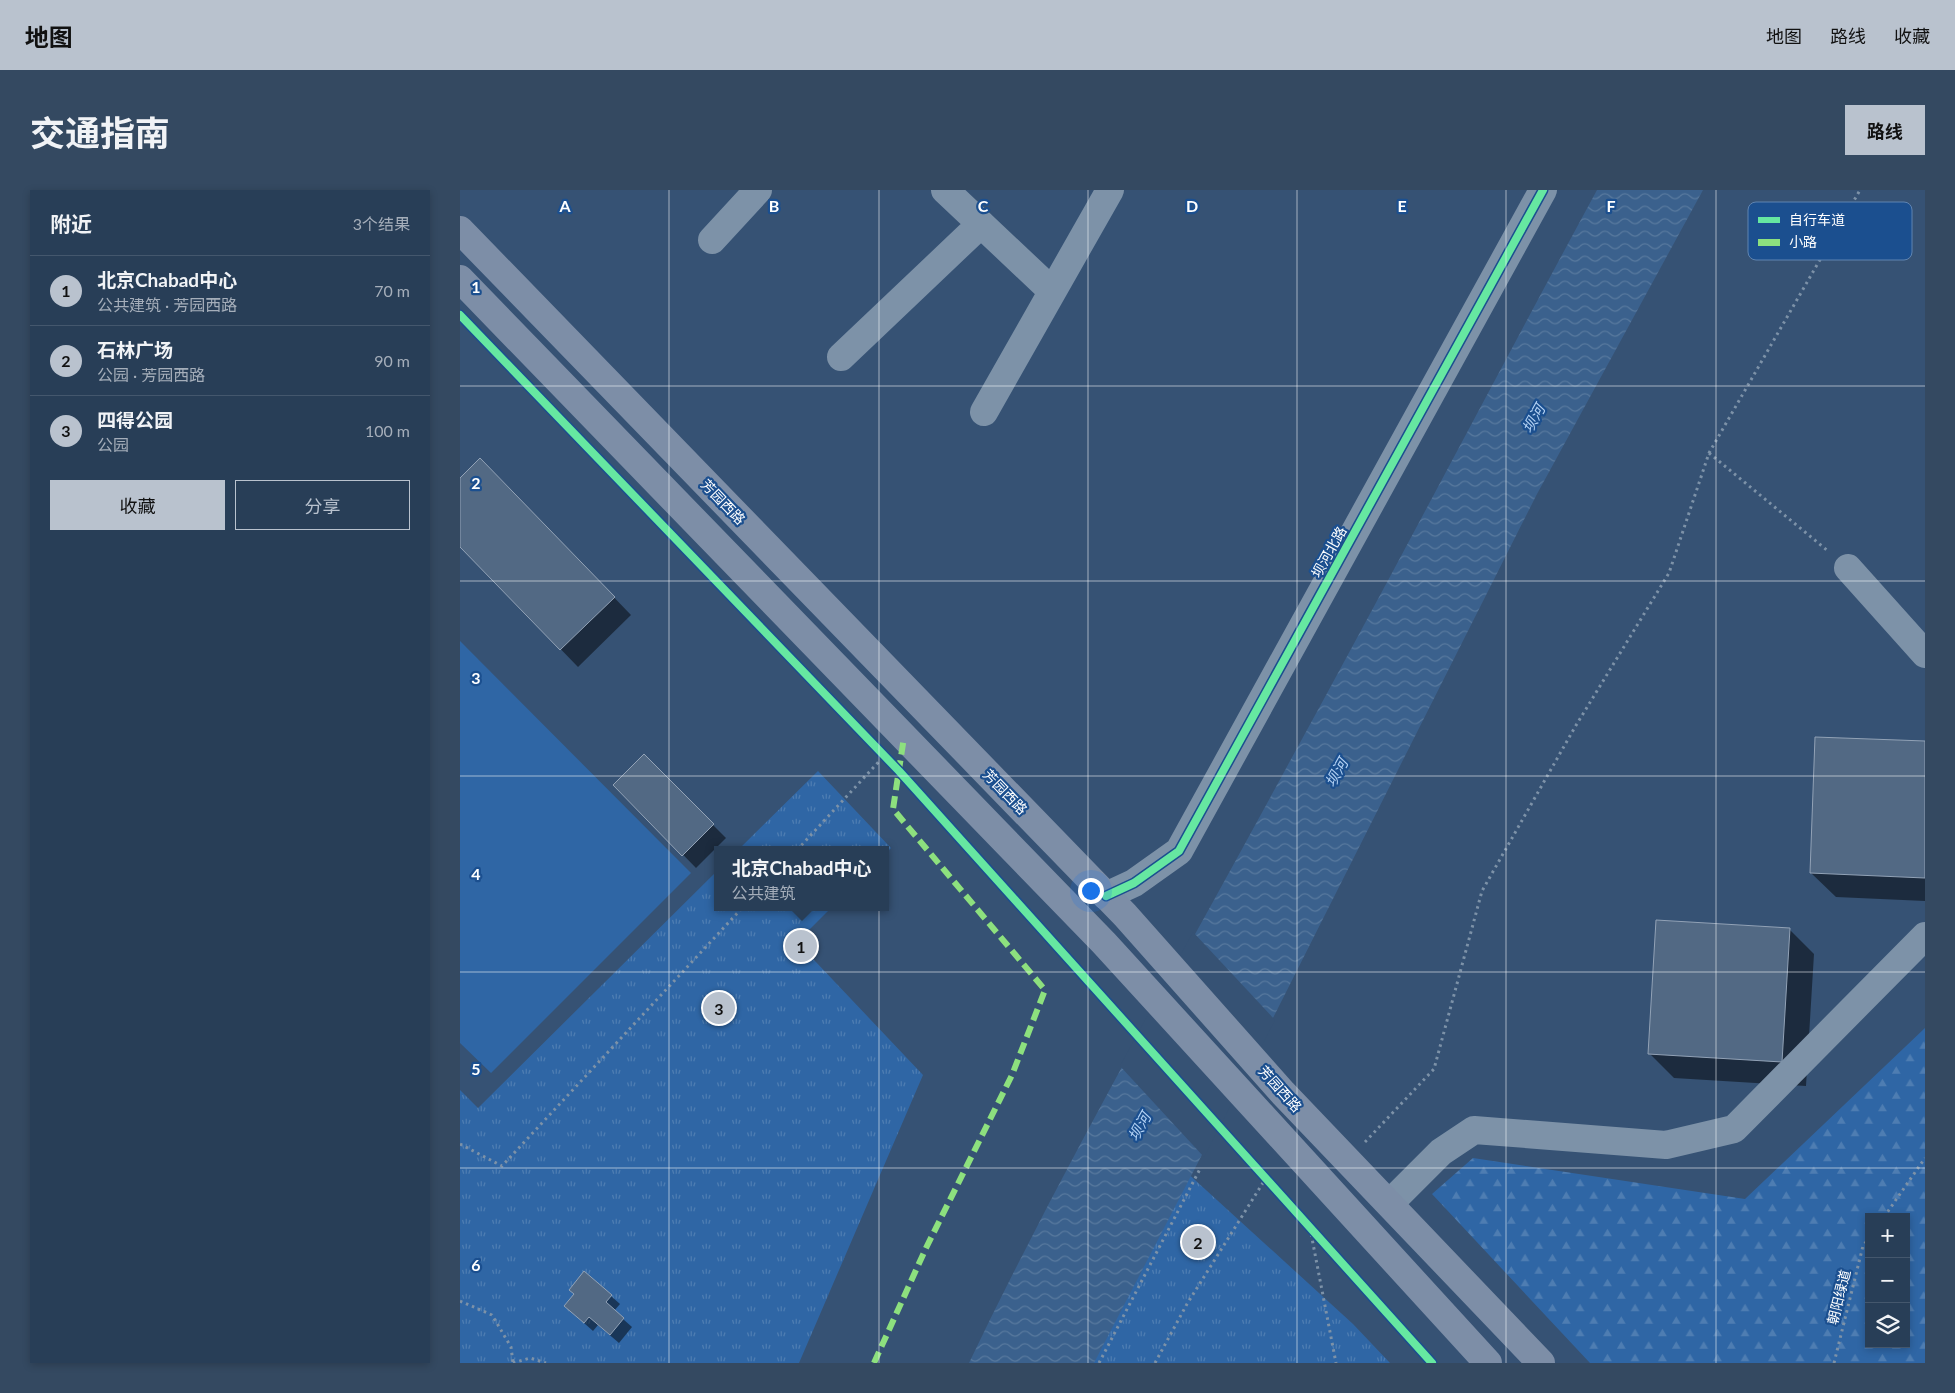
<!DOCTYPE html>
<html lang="zh">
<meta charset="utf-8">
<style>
:root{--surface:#283e57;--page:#344961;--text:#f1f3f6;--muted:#a5aeba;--line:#44576d;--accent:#b9c2ce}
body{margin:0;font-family:Lato,"Noto Sans SC",sans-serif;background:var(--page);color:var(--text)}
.controls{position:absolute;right:15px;bottom:15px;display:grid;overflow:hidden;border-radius:0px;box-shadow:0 2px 8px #0003}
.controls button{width:45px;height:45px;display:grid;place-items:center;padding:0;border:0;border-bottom:1px solid var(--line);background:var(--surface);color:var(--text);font:25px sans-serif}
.you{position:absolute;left:630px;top:700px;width:18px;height:18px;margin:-12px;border:4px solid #fff;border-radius:50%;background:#1a73e8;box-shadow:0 0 0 8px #1a73e833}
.badge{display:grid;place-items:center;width:32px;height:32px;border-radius:50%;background:var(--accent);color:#111;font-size:16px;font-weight:700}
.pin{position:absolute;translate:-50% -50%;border:2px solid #fff;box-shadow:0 1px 5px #0006}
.popup{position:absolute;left:254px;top:656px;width:175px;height:65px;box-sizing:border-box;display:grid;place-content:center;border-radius:0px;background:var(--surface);filter:drop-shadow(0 1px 4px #0005);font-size:16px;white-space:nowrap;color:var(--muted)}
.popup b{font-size:19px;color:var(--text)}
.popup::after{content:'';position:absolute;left:50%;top:100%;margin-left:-10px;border:10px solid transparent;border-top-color:var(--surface)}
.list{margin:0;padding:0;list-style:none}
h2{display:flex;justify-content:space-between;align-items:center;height:65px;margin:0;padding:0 20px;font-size:21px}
h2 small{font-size:16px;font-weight:400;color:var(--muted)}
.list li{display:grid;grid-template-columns:32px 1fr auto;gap:15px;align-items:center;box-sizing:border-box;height:70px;padding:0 20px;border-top:1px solid var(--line)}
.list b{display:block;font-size:19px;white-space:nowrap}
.list p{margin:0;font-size:16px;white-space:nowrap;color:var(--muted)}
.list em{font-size:16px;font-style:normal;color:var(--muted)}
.actions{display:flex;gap:10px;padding:15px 20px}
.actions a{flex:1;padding:11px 0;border:1px solid var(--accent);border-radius:0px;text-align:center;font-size:18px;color:var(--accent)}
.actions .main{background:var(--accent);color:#111}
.icon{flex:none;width:28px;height:28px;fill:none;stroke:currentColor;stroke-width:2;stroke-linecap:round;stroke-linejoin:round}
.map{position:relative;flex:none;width:1465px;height:1173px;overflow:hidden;border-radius:0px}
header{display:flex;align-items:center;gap:30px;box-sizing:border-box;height:70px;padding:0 25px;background:var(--accent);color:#111}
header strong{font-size:24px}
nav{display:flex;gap:28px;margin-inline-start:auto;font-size:18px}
.intro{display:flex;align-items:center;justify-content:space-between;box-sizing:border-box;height:120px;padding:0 30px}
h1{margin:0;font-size:35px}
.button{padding:12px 22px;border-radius:0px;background:var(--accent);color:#111;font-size:18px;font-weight:700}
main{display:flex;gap:30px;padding:0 30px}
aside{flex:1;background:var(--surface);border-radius:0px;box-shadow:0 2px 8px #0003}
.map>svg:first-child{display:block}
.green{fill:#2f66a5}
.forest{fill:url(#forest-firs);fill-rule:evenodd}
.park{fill:url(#park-tufts)}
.water{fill:url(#water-waves)}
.pier{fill:#365274}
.shadow{fill:#0007}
.building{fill:#526984;stroke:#92a2b6}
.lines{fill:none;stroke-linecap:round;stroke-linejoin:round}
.path{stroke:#7d92a8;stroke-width:3;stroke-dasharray:2.5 4;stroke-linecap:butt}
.minor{stroke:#7d92a8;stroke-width:28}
.major{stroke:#7d8ea7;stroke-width:28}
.quiet{stroke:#8de07e;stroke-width:6;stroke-dasharray:12 6;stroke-linecap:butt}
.cycleway-casing{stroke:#1b4f8f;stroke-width:11}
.cycleway{stroke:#66e7a1;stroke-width:8}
.grid{fill:none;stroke:#fff;stroke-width:1;stroke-opacity:0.55}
.labels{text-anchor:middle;stroke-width:4.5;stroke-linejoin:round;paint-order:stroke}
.street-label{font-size:14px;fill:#fff;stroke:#1b4f8f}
.water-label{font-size:15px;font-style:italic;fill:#b5d3f5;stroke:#1b4f8f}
.key{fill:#1b4f8f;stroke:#5f84b1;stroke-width:1}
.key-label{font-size:14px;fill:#fff}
.grid-label{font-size:16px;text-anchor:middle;font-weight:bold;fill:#fff;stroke:#1b4f8f;stroke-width:4.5;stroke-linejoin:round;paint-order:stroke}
</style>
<header>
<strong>地图</strong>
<nav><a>地图</a><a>路线</a><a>收藏</a></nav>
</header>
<div class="intro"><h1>交通指南</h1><a class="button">路线</a></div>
<main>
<aside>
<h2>附近<small>3个结果</small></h2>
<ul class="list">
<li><span class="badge">1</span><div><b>北京Chabad中心</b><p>公共建筑 · 芳园西路</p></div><em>70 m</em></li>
<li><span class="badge">2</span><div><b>石林广场</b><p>公园 · 芳园西路</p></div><em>90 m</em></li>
<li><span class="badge">3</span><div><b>四得公园</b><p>公园</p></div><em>100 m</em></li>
</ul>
<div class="actions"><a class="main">收藏</a><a>分享</a></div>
</aside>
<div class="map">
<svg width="1465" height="1173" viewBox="0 0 1465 1173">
<defs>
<pattern id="forest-firs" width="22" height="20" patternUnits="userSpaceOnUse" patternTransform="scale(1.25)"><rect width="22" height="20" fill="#2f66a5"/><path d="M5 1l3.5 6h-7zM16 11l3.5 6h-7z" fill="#4e7db2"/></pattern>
<pattern id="park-tufts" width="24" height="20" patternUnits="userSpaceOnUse" patternTransform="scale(1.25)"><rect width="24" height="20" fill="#2f66a5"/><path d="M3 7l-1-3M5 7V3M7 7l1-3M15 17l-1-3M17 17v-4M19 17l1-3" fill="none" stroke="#4e7db2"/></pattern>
<pattern id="water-waves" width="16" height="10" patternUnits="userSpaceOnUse" patternTransform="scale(1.25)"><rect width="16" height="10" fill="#3b618d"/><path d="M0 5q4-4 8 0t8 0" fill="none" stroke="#58799e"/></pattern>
</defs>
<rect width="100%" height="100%" fill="#365274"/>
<path class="green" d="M0,451l231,232 -200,200 -31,-30z"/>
<path class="forest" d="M1465,838v335h-335l-158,-169 41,-36 272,41zM1409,1027h37v127h-37z"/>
<path class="park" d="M358,581l73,77 -6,7v-5h-147z
M257,681v36h115l-35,35 126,133 -124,288h-339v-273l18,18z
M712,969l181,165 37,39h-313z"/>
<path class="water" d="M1137,0h106l-166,304 -263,522 -180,347h-125c98,-205 213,-402 321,-602 104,-189 204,-381 307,-571z"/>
<path class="pier" d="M733,742l82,88 -71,137 -84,-91z"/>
<path class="shadow" d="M38,287l133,138 -53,52 -118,-122v-66z
M1465,552v159l-89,-4 -25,-24z
M184,566l82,82 -30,30 -81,-83z
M1329,739l25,25 -8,132 -132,-8 -24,-24z
M151,1106l9,8 -6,7 18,16 -13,16 -21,-18 -5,6 -18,-16z"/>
<path class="building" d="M20,268l135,139 -55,53 -100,-103v-69z
M1355,547l110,4v137l-115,-5z
M184,564l70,70 -32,32 -69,-71z
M1196,730l134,8 -8,134 -134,-8z
M124,1081l28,24 -6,7 18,16 -14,17 -21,-18 -5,6 -20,-17 10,-12 -5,-4z"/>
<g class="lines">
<path class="path" d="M1249,263l119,98
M337,660l88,-95
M905,952l69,-73 48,-178 93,-164 94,-154 40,-120 151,-263
M0,954l42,22 241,-259
M1424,1027l41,-59
M850,1038l26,135
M0,1111l32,14 19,32 2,16
M53,1173l17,-5 16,5
M639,1173l102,-196
M695,1173l32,-59 79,-126
M1374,1173l29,-117 6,-8"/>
<path class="minor" d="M485,0l107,101
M252,50l46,-50
M381,167l140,-133
M524,222l126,-222
M1388,378l77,86
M646,706l28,-13 45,-32 364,-661
M930,1013l51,-51 33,-22 192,15 68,-16 191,-193"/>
<path class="major" d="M0,40l665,685 158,178 258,270
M0,89l644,664 384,420"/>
<path class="quiet" d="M414,1173l52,-115 86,-173 33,-85 -152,-181 11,-72"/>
<defs>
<path id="cycleway" d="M0,125l439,456 533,592
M646,706l28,-13 45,-32 364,-661"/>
</defs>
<use href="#cycleway" class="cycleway-casing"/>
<use href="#cycleway" class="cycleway"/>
</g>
<path class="grid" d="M209,0v1173M419,0v1173M628,0v1173M837,0v1173M1046,0v1173M1256,0v1173M0,196h1465M0,391h1465M0,586h1465M0,782h1465M0,978h1465"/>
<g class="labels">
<g class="street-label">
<text transform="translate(263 312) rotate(46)" y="5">芳园西路</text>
<text transform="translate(869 362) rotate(-61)" y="5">坝河北路</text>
<text transform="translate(545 602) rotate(46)" y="5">芳园西路</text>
<text transform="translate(820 899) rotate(48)" y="5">芳园西路</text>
<text transform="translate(1379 1107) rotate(-76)" y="5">朝阳绿道</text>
</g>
<g class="water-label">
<text transform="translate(1074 229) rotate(-61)" y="5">坝河</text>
<text transform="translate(877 583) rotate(-61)" y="5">坝河</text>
<text transform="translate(680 937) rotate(-61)" y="5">坝河</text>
</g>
</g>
<rect x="1288" y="12" width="164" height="58" rx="8" class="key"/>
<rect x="1298" y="27" width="22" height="6" fill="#66e7a1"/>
<rect x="1298" y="49" width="22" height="7" fill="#8de07e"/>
<g class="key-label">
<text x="1329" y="35">自行车道</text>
<text x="1329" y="57">小路</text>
</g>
<g class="grid-label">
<text x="105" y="22">A</text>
<text x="314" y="22">B</text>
<text x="523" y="22">C</text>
<text x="732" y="22">D</text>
<text x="942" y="22">E</text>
<text x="1151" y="22">F</text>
<text x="16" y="103">1</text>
<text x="16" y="299">2</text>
<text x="16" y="494">3</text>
<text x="16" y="690">4</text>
<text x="16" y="885">5</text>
<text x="16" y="1081">6</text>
</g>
</svg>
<div class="controls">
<button>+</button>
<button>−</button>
<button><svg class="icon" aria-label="layers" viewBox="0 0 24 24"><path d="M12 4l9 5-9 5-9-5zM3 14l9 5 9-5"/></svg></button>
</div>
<div class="you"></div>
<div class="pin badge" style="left:341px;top:756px">1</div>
<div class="popup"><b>北京Chabad中心</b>公共建筑</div>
<div class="pin badge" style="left:738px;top:1052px">2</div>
<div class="pin badge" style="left:259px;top:818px">3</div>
</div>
</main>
